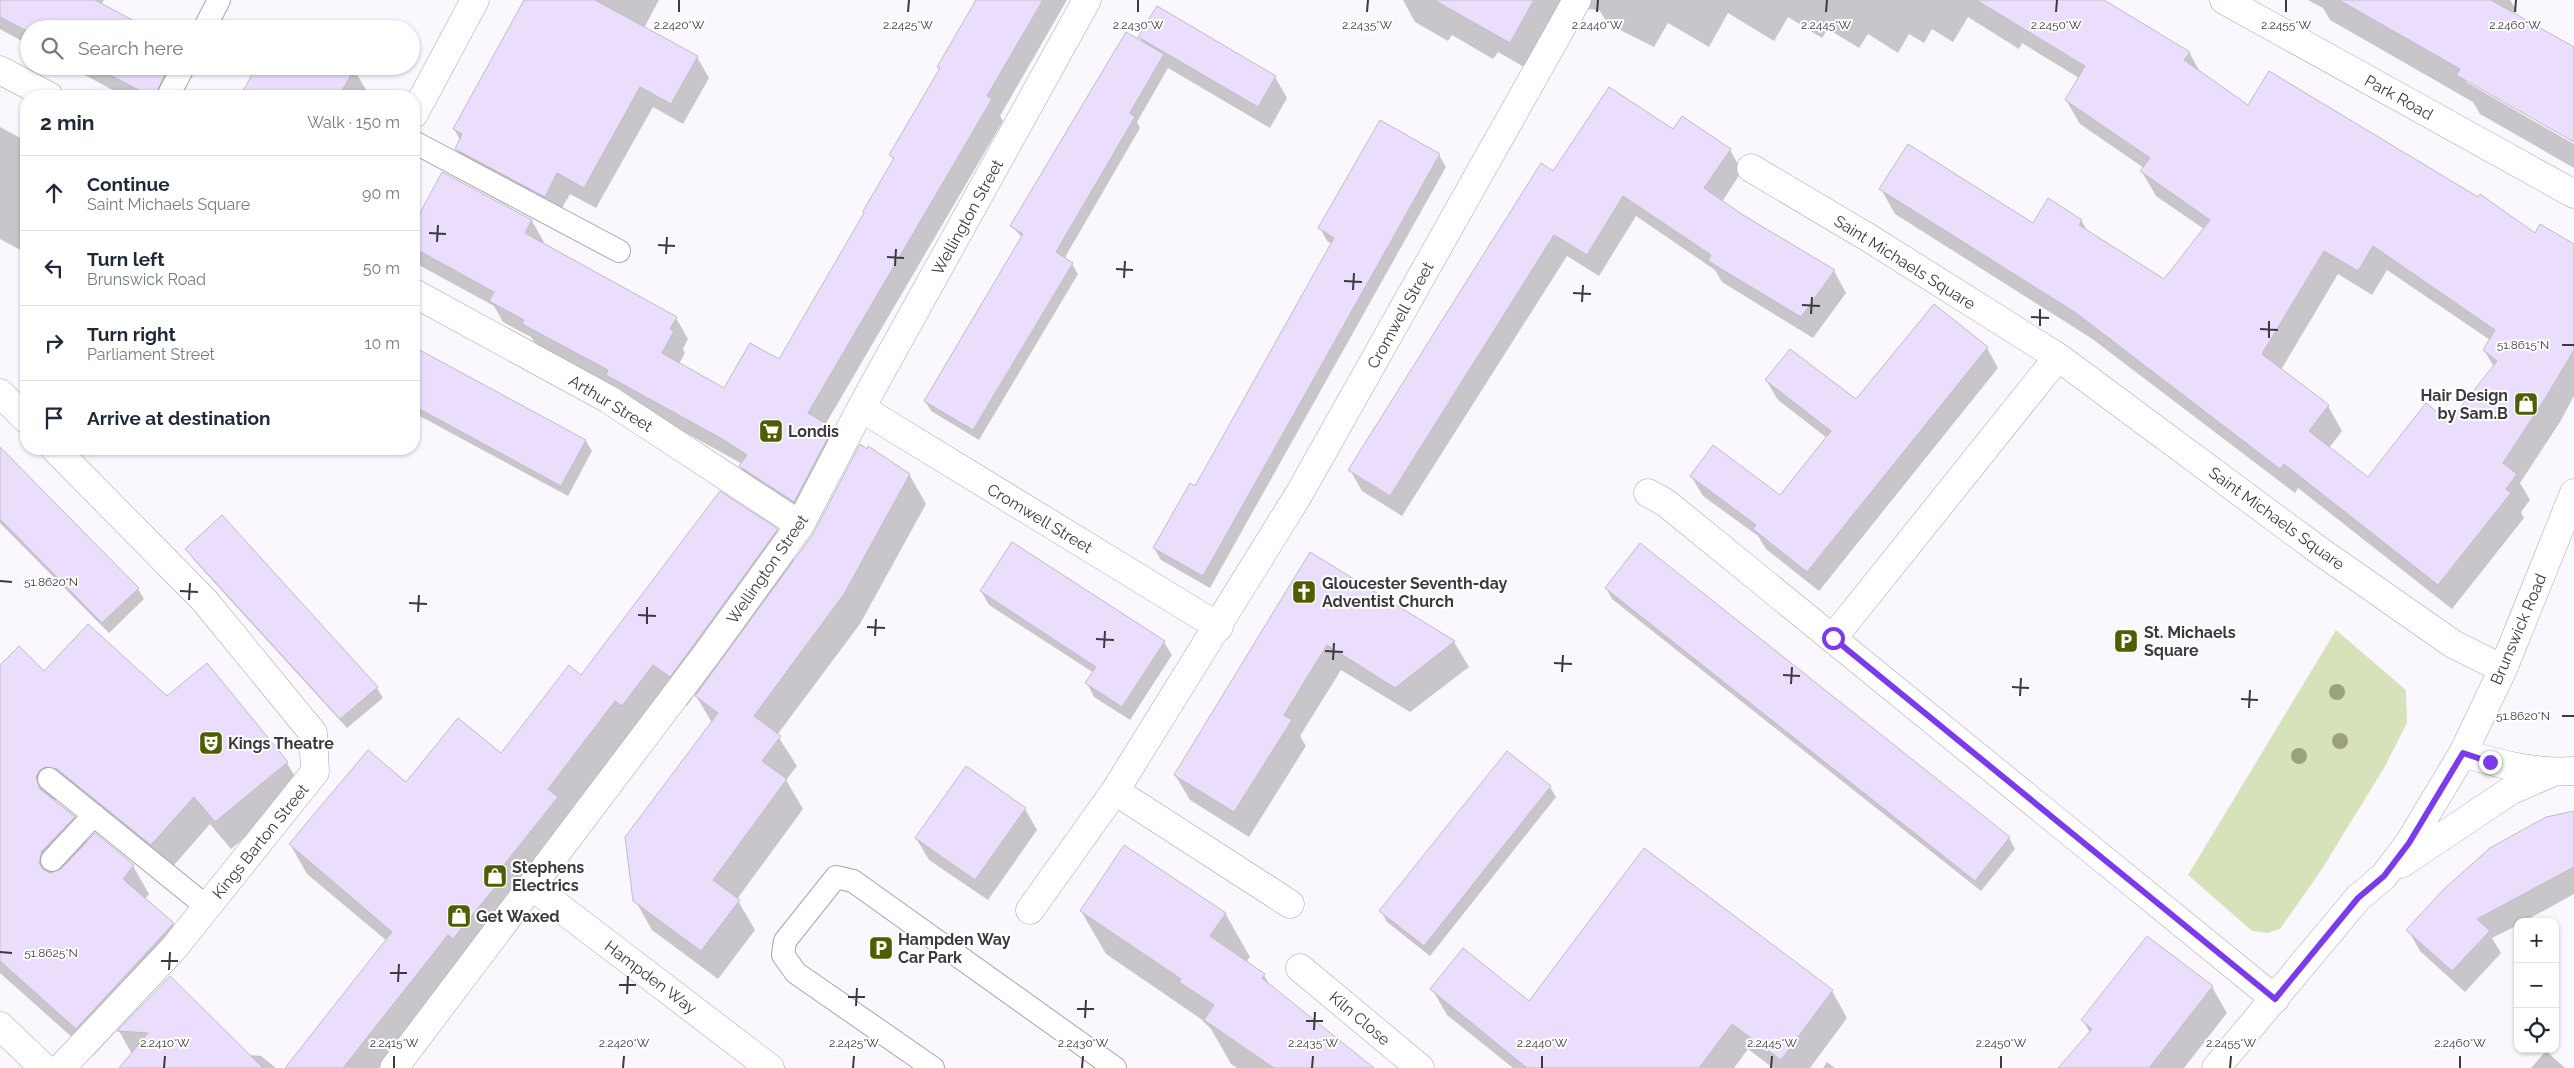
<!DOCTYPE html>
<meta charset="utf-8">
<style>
:root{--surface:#fff;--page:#f6f6f7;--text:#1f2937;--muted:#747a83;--line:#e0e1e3}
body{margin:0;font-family:Raleway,sans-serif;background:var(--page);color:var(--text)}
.controls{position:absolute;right:15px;bottom:15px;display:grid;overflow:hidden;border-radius:10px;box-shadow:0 1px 4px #0004}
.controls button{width:45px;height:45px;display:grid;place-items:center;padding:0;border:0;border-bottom:1px solid var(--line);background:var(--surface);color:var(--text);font:25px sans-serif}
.stop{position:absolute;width:15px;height:15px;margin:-11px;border:4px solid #7c3aed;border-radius:50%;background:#fff}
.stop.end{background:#7c3aed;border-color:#fff;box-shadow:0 1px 5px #0008}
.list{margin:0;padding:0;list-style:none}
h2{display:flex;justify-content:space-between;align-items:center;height:65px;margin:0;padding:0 20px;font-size:21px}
h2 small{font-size:16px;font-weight:400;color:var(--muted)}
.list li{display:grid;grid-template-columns:32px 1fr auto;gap:15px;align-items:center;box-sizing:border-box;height:75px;padding:0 20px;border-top:1px solid var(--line)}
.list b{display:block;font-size:19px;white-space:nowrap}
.list p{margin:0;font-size:16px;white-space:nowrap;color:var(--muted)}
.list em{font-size:16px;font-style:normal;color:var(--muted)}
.icon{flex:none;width:28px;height:28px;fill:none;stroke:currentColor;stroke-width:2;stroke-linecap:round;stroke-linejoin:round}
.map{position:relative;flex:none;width:2574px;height:1068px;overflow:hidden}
.search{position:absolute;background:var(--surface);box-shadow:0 1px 4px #0004;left:20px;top:20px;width:400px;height:55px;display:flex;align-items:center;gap:12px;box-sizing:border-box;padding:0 18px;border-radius:28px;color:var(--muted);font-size:19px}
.panel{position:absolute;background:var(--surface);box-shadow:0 1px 4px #0004;left:20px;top:90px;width:400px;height:365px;border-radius:20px}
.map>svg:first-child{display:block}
.green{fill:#d7e2bb}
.shadow{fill:#0003;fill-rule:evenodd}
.building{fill:#eadefc;stroke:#c0bcc5;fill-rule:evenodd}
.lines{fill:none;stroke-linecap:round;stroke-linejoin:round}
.lane-casing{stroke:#a8a4ad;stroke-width:24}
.street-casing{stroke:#a8a4ad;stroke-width:29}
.lane{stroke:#fff;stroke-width:22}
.street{stroke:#fff;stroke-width:28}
.tree{fill:#9ba279}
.route{stroke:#7c3aed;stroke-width:6}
.ticks{fill:none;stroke:#3c3a3e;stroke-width:2}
.labels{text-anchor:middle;stroke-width:4;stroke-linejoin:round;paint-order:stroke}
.street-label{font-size:16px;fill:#3c3a3e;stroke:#fff}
.poi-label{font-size:16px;font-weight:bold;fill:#3c3a3e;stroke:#fff;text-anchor:start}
.ticks-label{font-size:12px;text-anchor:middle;fill:#3c3a3e;stroke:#fff;stroke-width:4;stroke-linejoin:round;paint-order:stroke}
</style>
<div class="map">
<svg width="2574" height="1068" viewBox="0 0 2574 1068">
<rect width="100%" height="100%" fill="#faf8fe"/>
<path class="green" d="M2336,630l70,60 1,33 -23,45 -62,101 -42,60 -12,4 -16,-2 -64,-56z"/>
<path class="shadow" d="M0,0h104l-3,5 -72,24v16l-29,-16z
M525,0h134l-15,28 53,29 12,21 -26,46 -30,-17 -57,101 -26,-14 -13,23 -89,-47 -12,-21 4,-9 -6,-11z
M977,0h90l-67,116 3,5 -178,304 7,4 12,21 -38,73 -54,-36 -12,-21 2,-2 -5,-3 -118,-65 -83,-51 -5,-8 -28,-15 -9,-16 -77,-42 -3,-6v-32l29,-53 89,48 12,21 -2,2 134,74 12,21 -5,10 2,4 -6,11 46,25 54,-28 115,-200 -3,-6 49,-85 -2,-3z
M1403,0h687l99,52 12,22 48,33 286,127 39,11v151l-14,26 -40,61 10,17 -9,12 3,6 -72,91 -154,-121 -3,5 -204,-155 -196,-124 -14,-25 152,35 48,-4 7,12 76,49 40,-52 -48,-33 -14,-24 2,-4 -64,-44 -14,-24 13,-22 -57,-35 -3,6 -51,-32 -15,25 -21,-13 -8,14 -15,-9 -11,19 -30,-19 -9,14 -31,-19 -6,9 -34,-21 -14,24 -46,-28 -19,34 -41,-24 -14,24 -46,-23 -8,-13 -9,-2 -7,2 -60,56 -26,-15 -5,7 -41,-24 -4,6 -33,-19zM2387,270l103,70 -6,10 10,17 -45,56 -81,56 -39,-31 13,-17 -14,-25 -47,-36 57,-96 34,21z
M2308,0h202l6,9 -3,5 61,34v93l-108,-62v3l108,62v24l-94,-54 -7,-12 -143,-82 -7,-12z
M1140,37l135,40 12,21 -17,30 -102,-60 -31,54 3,6 -76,131 8,5 6,10 -99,166 -48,-29 -6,-10 97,-163 -10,-12 132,-182z
M68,66h126l2,3 -13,11 -8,16h-51z
M258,66l96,3 12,21 -3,6h-122z
M0,127l26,14v112l-26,-14z
M1673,131l57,19 12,21 -20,31 112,69 12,22 -33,45 -91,-56 -7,-12 -79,-54 -37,60 -32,-20 -165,260 -40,-25 -12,-21 203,-298z
M1439,155l7,12 -236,421 -49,-28 -7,-12 41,-60 137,-244 -5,-3 -7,-13z
M414,348l172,93 6,10 -24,45 -154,-83z
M1987,348l11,20 -179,223 -53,-42 -8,-13 -55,-40 -12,-20 89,20 47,-58 -49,-38 -12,-20 90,21z
M0,451l138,138 6,10 -35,34 -109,-110z
M909,474l17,30 -66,120 -83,111 20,31 -11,14 17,29 -66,90 18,31 -37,49 -66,-49 -17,-30 77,-177 -17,-29 -8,12 -17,-13 -38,37 -65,85 7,13 -192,240h-96l101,-127 -80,-67 -17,-30 116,-60 96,-29 79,-78 196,-147 18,31z
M222,517l155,171 6,10 -36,30 -154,-169 -6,-10z
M1310,554l144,88 15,25 -59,45 -69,-42 -41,66 6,10 -57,91 -59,-37 -15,-25z
M1606,588l403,250 6,11 -34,42 -369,-292z
M981,591l183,51 8,13 -42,65 -36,-23 -7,-14 7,-10 -105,-68z
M0,667l44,6 123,25 120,65 16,27 -72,59 -21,-25 -42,48 -108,-78 -5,7 19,16 14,25 7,-7 38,31 16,28 -4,5 28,25 16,28 -96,104 -93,-83z
M1550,787l6,10 -126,159 -43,-34 -6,-11z
M1025,809l12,21 -49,70 -59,-40 -13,-22z
M2574,812v82l-51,28h-5v3l-26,13 9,15 -36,39 -45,-41 -12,-21z
M1081,911l144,2 25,44 -4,5 18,13 6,11 102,82h-135l-6,-4 -20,-35 -10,-10 -95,-65z
M170,977l78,78 13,1 15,12h-152l8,-14 -13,-23z
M2212,987l15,26 -43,55h-125l31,-35 -7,-13z
M1432,989l97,14 303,-12 15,27 -37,50h-37l-25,-19 -14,19h-221l-66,-53z
M2546,1051l19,17h-34z
M1827,1062l8,6h-12z"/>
<path class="building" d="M0,0h95l54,29h-120v3l-29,-15z
M524,0h71l103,56 -27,48 -31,-17 -56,101 -27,-15 -12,24 -90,-48 7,-15 -9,-5z
M976,0h67l-56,96 5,3 -184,314 25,15 -39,74 -55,-36 8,-11 -23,-15 -118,-65 2,-5 -86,-46 2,-4 -35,-19 5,-9 -80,-44v-24l28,-52 90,48 -7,13 152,84 -7,12 4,2 -12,22 62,35 26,-45 29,16 85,-146 -1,-2 31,-53 -5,-3 51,-87 -3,-1z
M1434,0h100l-24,43z
M1976,0h128l86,52 -6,8 64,45 21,-34 209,126 2,-3 55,39 5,-9 34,20v106l-28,47 -43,66 14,11 -11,15 5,4 -73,92 -154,-121 -4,5 -204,-156 -197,-124 29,-45 125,79 15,-25 34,22 -3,5 85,54 46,-59 -70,-49 10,-13 -85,-58 20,-34zM2373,246l122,84 -12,20 14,11 -48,61 -23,-19 -58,74 -59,-46 20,-26 -67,-51 62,-103 34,20z
M2339,0h152l83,47v95l-118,-67 4,-6z
M1157,6l119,70 -18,31 -120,-70z
M1126,32l38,22 -34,59 5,4 -79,135 17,11 -100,167 -49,-29 99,-167 -13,-8z
M93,66h76l-14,30h-5z
M257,66h94l4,2 -16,28h-99z
M1609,87l64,42 9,-13 49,33 -27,39 39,27 92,55 -34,47 -93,-56 3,-6 -88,-59 -36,59 -33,-20 -164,261 -42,-26 193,-307 12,8z
M1380,120l60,34 -237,422 -50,-28 37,-65 5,3 139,-248 -16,-10z
M1934,304l54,43 -181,225 -54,-43 3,-4 -66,-49 23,-31 67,50 51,-64 -66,-51 25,-31 66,50z
M414,347l172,93 -25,46 -147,-80z
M860,444l7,5 1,-3 42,28 -66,120 -90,122 27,20 -19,25 25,18 -74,101 27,20 -39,51 -68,-50 -8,-64 93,-124 -23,-17 118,-162z
M0,447l139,141 -37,35 -102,-104z
M720,491l58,38 -85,117 -23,31 -17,-12 -31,41 -7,-5 -67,88 10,8 -58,73 5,5 -52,64 -5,-4 -105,133h-58l107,-136 -103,-88 79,-94 38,32 52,-64 43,35 68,-88 12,10z
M222,515l156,172 -38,32 -155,-170z
M1012,542l153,99 -43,66 -37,-24 11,-16 -116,-76z
M1640,543l370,294 -35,44 -370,-293z
M1310,552l145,89 -60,47 -68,-43 -43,70 8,5 -58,92 -60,-37z
M88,624l79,72 40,-33 81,99 -73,60 -21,-25 -43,48 -94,-76 -12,-2 -6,4 -3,6 4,12 35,28 -33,34 -3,12 4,6 7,4 11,-4 34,-36 39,32 -11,14 51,44 -98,106 -76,-68v-296l19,-19 25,25z
M1507,751l44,35 -127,160 -45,-35z
M966,766l60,42 -51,72 -60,-42z
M2574,811v56l-97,52 13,12 -38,40 -46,-41 38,-41 46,-41 56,-31z
M1124,845l102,68 -16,23 55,38 -3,4 112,90h-100l-70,-48 10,-15 -35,-23 2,-3 -101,-68z
M1644,848l189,142 -52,70 -49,-36 -33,44h-172l-97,-79 33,-41 66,53z
M2147,936l66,50 -64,82h-91l34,-39 -11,-9z
M170,976l93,92h-144l29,-35 -31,-2z"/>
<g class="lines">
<defs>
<path id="lane" d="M204,29l15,-29
M168,96l16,-30
M414,142l205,109
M49,779l158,128
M52,860l42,-45
M933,1068l-137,-95 -13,-18 2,-14 51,-64 17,4 262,187"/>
<path id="street" d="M2224,0l350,194
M0,70l49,26
M414,114l61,-114
M1751,168l118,70 189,119 -225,281
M414,293l194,106 192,126
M2058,357l259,192 136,95 50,25
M0,393l26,26
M861,408l358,219
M55,449l149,151 109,133 2,39 -141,176 -113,120
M1648,493l18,10 609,496
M2463,753c36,11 73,21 111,18
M1115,791l175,113
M2401,864l109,-73 41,-18
M533,887l237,181
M1030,910l85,-119 184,-297 278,-494
M1300,968l120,100
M0,1026l44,42
M394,1068l312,-413 94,-130 61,-117 226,-408
M2216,1068l142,-170 26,-22 25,-33 54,-90 40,-84 71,-176"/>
</defs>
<use href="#lane" class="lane-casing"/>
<use href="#street" class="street-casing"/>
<use href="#lane" class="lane"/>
<use href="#street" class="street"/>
</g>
<g class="tree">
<circle cx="2337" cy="692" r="8"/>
<circle cx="2340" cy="741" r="8"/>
<circle cx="2299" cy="756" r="8"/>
</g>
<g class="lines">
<path class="route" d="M1833,638l442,361 83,-101 26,-22 25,-33 54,-90 27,9"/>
</g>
<path class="ticks" d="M679,12v-12M908,12l1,-12M1138,12v-12M1367,12l1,-12M1597,12l1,-12M1826,12l1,-12M2056,12l1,-12M2286,12v-12M2515,12l1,-12M429,233l17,1M437,242l1,-17M658,245l17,1M666,254l1,-17M887,257l17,1M895,266l1,-17M1116,269l17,1M1124,278l1,-17M1344,281l18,1M1353,290l1,-17M1573,293l18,1M1582,302l1,-17M1802,305l18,1M1811,314l1,-17M2031,317l18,1M2040,326v-17M2260,329l18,1M2269,338v-17M2562,345h12M0,581l12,1M180,591l18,1M189,600l1,-17M409,603l18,1M418,612l1,-17M638,615l18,1M647,624v-17M867,627l18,1M875,636l1,-17M1096,639l18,1M1104,648l1,-17M1325,651l18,1M1333,660l1,-17M1554,663l18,1M1562,672l1,-17M1783,675l17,1M1791,684l1,-17M2012,687l17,1M2020,696l1,-18M2241,699l17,1M2249,708l1,-18M2562,716h12M0,952l12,1M161,961h17M169,970l1,-18M390,973h17M398,982l1,-18M619,985h17M627,994l1,-18M848,997h17M856,1006l1,-18M1077,1009h17M1085,1018l1,-18M1306,1021h17M1314,1030l1,-18M164,1068l1,-12M394,1068v-12M623,1068l1,-12M853,1068l1,-12M1082,1068l1,-12M1312,1068l1,-12M1542,1068v-12M1771,1068l1,-12M2001,1068v-12M2230,1068l1,-12M2460,1068v-12"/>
<defs>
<symbol id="shop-square" viewBox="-11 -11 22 22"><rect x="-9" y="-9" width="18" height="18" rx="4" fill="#4f5e00" stroke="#fff"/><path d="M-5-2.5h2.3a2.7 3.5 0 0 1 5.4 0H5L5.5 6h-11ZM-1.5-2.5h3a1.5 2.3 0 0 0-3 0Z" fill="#fff"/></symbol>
<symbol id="supermarket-square" viewBox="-11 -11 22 22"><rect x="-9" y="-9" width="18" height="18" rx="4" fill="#4f5e00" stroke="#fff"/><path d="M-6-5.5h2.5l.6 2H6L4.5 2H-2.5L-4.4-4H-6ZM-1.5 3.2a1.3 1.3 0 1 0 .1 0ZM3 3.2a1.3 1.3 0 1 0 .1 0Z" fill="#fff"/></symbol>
<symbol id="church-square" viewBox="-11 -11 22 22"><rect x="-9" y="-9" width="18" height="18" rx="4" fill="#4f5e00" stroke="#fff"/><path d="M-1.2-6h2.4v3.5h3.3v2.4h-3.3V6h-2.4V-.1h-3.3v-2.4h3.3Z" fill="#fff"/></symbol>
<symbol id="parking-square" viewBox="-11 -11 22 22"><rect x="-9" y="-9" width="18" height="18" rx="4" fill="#4f5e00" stroke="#fff"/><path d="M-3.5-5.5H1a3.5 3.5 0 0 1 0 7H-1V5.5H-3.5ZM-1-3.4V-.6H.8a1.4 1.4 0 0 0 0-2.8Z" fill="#fff"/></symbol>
<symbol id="theatre-square" viewBox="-11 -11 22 22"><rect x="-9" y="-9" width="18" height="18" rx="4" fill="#4f5e00" stroke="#fff"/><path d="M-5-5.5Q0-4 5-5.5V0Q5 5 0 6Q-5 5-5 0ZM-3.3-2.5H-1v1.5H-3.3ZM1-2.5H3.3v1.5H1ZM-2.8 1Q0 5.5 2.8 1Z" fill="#fff"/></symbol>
</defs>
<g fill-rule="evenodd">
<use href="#shop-square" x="2512" y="390" width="28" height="28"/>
<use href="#supermarket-square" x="757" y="417" width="28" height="28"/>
<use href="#church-square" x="1290" y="578" width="28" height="28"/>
<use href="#parking-square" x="2112" y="627" width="28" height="28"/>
<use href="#theatre-square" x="197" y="729" width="28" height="28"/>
<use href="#shop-square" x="481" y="862" width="28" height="28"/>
<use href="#shop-square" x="445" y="902" width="28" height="28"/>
<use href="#parking-square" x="867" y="934" width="28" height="28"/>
</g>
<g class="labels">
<g class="street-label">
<text transform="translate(2399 97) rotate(29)" y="6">Park Road</text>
<text transform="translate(967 217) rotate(-61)" y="6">Wellington Street</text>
<text transform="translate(1905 262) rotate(32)" y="6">Saint Michaels Square</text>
<text transform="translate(1400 315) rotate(-61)" y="6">Cromwell Street</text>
<text transform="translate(611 403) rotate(31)" y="6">Arthur Street</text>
<text transform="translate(1040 518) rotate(31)" y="6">Cromwell Street</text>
<text transform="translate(2277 518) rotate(36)" y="6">Saint Michaels Square</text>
<text transform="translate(767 569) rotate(-55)" y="6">Wellington Street</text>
<text transform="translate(2518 629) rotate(-67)" y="6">Brunswick Road</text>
<text transform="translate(260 841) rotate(-51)" y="6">Kings Barton Street</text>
<text transform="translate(651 977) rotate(37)" y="6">Hampden Way</text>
<text transform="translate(1360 1018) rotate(40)" y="6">Kiln Close</text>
</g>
<g class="poi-label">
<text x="2508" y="401" text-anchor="end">Hair Design<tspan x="2508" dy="18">by Sam.B</tspan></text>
<text x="788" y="437">Londis</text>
<text x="1322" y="589">Gloucester Seventh-day<tspan x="1322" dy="18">Adventist Church</tspan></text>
<text x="2144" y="638">St. Michaels<tspan x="2144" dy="18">Square</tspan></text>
<text x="228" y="749">Kings Theatre</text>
<text x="512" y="873">Stephens<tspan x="512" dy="18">Electrics</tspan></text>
<text x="476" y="922">Get Waxed</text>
<text x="898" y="945">Hampden Way<tspan x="898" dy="18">Car Park</tspan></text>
</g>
</g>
<g class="ticks-label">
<text x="679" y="29">2.2420°W</text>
<text x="908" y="29">2.2425°W</text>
<text x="1138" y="29">2.2430°W</text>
<text x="1367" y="29">2.2435°W</text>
<text x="1597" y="29">2.2440°W</text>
<text x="1826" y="29">2.2445°W</text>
<text x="2056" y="29">2.2450°W</text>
<text x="2286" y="29">2.2455°W</text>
<text x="2515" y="29">2.2460°W</text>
<text x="2523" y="349">51.8615°N</text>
<text x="51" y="586">51.8620°N</text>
<text x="2523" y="720">51.8620°N</text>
<text x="51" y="957">51.8625°N</text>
<text x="165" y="1047">2.2410°W</text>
<text x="394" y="1047">2.2415°W</text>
<text x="624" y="1047">2.2420°W</text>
<text x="854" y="1047">2.2425°W</text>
<text x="1083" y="1047">2.2430°W</text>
<text x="1313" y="1047">2.2435°W</text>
<text x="1542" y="1047">2.2440°W</text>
<text x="1772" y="1047">2.2445°W</text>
<text x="2001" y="1047">2.2450°W</text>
<text x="2231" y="1047">2.2455°W</text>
<text x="2460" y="1047">2.2460°W</text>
</g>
</svg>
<div class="controls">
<button>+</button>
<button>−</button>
<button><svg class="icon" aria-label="locate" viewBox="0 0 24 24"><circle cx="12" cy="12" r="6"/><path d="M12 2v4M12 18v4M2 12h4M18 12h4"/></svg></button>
</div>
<div class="stop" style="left:1833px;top:638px"></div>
<div class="stop end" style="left:2490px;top:762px"></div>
<div class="search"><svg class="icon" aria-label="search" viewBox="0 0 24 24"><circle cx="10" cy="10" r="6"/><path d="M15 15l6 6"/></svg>Search here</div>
<section class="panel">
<h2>2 min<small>Walk · 150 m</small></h2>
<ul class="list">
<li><svg class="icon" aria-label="ahead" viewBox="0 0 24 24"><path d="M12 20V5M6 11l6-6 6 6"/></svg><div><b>Continue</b><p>Saint Michaels Square</p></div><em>90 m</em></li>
<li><svg class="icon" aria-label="left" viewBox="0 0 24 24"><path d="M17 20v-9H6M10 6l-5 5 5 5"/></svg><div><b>Turn left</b><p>Brunswick Road</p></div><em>50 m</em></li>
<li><svg class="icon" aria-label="right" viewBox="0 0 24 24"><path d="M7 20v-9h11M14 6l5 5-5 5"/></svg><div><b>Turn right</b><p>Parliament Street</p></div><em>10 m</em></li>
<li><svg class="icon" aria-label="arrive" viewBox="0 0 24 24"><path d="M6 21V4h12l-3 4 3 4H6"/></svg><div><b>Arrive at destination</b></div></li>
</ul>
</section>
</div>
